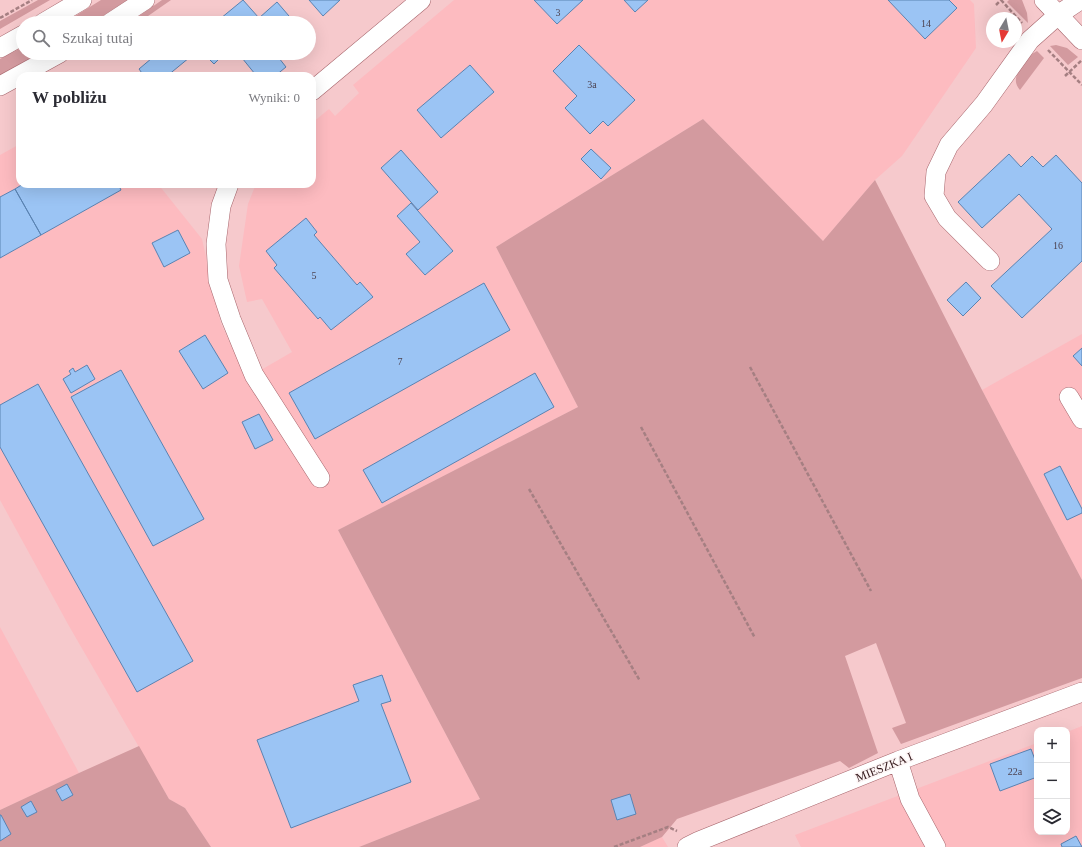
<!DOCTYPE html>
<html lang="pl">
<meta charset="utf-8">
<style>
:root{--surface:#fff;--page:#f7f7f7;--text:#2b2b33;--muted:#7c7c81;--line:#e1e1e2}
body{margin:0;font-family:"Times New Roman",serif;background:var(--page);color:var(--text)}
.controls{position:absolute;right:12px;bottom:12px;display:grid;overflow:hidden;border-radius:8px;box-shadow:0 4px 16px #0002}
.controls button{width:36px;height:36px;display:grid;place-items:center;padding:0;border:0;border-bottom:1px solid var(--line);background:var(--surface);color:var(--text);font:20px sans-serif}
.compass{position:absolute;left:986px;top:12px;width:36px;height:36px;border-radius:50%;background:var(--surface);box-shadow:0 4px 16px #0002;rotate:190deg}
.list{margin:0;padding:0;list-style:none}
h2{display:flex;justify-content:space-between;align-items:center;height:52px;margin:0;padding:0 16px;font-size:17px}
h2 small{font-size:13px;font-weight:400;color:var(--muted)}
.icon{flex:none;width:22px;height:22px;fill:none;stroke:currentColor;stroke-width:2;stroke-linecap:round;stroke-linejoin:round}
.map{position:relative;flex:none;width:1082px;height:847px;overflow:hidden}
.search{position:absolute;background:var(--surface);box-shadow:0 4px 16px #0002;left:16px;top:16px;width:300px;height:44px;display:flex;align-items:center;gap:10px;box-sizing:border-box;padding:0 14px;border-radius:22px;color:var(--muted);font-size:15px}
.panel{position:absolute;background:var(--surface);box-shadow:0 4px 16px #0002;left:16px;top:72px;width:300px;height:116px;border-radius:12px}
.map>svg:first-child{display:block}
.built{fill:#fdbbc0}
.green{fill:#d39a9f}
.building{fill:#9bc4f4;stroke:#5a83b2}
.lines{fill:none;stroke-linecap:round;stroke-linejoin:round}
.minor-casing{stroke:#a7656c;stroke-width:20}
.path{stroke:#a57f82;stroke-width:2.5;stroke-dasharray:4 2;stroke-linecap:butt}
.minor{stroke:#fff;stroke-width:19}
.labels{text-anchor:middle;stroke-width:3;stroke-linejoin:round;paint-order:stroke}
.number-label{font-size:10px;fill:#4d4351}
.street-label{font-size:12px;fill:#33181b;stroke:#fdf5f5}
</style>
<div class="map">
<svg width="1082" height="847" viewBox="0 0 1082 847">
<rect width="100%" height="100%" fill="#f6c9cc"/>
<path class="built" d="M454,0h516l4,4 2,44 -74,108 -27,24 -52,61 -120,-122 -207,128 82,160 -240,123 142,269 -121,48h-148l-26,-39 -16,-9 -100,-173 -69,-126v-345l20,-11v40h138l44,55 19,85 26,54 45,-26 -30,-53 -15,3 -8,-36 9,-62 8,-20h56v-61l17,-14 6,7 24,-23 -6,-8z
M1082,334v246l-100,-190z
M0,627l79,146 -79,37z
M1082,726v121h-281l-6,-12 242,-92v89h30v-100z
M662,837l6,10h-28z"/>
<path class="green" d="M38,0h12l-50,29v-8z
M101,0h26l-35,23h-28z
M162,0h9l-33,23h-9z
M1009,0h13l5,13 1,10 -21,-21z
M1056,45l11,3 11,9 -10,8 -18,-19z
M23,47v6h17l-40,22v-16z
M1037,51l7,7 -24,32c-8,-9 -3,-17 3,-25 4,-6 8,-11 14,-14z
M703,119l120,122 52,-61 107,210 100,190v98l-181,66 -9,-16 14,-5 -30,-80 -31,13 33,97 -29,15 -9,-7 -163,58 -15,18 -22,10h-281l121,-48 -142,-269 240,-123 -82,-160z
M139,746l30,53 16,9 26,39h-211v-37l79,-37z"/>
<path class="building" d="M243,0l16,18 18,-16 18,21h-80z
M309,0h31l-17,16z
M534,0h49l-26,24z
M624,0h24l-13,12z
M888,0h61l8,8 -32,31z
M579,45l56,55 -27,26 -5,-5 -13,13 -25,-26 12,-12 -24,-25z
M158,53h37l-28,23h-23l-5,-7z
M203,53h22l-11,11z
M238,53h37l11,14 -11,9h-15l-3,-4 -2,2z
M470,65l24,27 -53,46 -24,-28z
M591,149l20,19 -10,11 -20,-20z
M401,150l37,42 -20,18 -37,-42z
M1009,154l12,13 11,-11 11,11 13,-12 26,28v78l-60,57 -31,-32 61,-57 -33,-35 -37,34 -24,-26z
M23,184h95l3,6 -80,45 -26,-46z
M15,189l26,46 -41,23v-61z
M411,203l42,48 -28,24 -19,-21 14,-12 -23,-26z
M306,218l11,14 -3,3 43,50 3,-3 13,15 -42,33 -11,-13 -2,2 -44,-51 3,-3 -11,-14z
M178,230l12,23 -26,14 -12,-24z
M966,282l15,16 -18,18 -16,-16z
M484,283l26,47 -195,109 -26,-46z
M205,335l23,38 -25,16 -24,-38z
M1082,348v18l-9,-10z
M87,365l8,14 -24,14 -8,-14 8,-5 -2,-3 4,-3 2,4z
M121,370l83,149 -51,27 -82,-149z
M535,373l19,34 -172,96 -19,-33z
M38,384l155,277 -56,31 -137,-245v-42z
M259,414l14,26 -18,9 -13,-27z
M1060,466l22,43v4l-15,7 -23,-46z
M382,675l9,26 -10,3 30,78 -120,46 -34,-88 102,-39 -6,-16z
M1031,749l6,16v12l-37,14 -10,-27z
M67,784l6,11 -11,6 -6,-11z
M630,794l6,20 -19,6 -6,-20z
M31,801l6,11 -10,5 -6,-10z
M0,815h1l10,19 -11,7z
M1076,836l6,11h-20l-1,-3z"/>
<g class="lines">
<defs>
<path id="minor" d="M1044,0l38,40
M43,23l39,-23
M110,23l35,-23
M0,48l23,-13
M0,86l60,-33
M312,91l109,-91
M229,184l-8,22 -5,38 2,36 13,39 23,56 66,103
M990,261l-43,-43 -13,-22 2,-24 13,-27 35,-41 46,-64 28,-25 22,-15
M1069,397l13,22
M898,761l12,38 26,48
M687,847l12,-6 199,-80 184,-69"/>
</defs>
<use href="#minor" class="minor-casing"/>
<path class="path" d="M1001,0l21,23
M996,5l5,-5
M0,18l32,-18
M1048,50l34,35
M1065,76l17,-16
M750,367l121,224
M641,427l114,211
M529,489l111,192
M614,847l54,-20 9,4"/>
<use href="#minor" class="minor"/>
</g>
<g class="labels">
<g class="number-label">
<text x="558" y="16">3</text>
<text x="926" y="27">14</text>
<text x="592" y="88">3a</text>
<text x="1058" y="249">16</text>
<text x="314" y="279">5</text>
<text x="400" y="365">7</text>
<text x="1015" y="775">22a</text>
</g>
<g class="street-label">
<text transform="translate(884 767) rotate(-22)" y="4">MIESZKA I</text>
</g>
</g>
</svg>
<div class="controls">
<button>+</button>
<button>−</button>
<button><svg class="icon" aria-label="layers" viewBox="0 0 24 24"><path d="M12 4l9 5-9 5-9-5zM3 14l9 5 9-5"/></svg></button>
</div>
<svg class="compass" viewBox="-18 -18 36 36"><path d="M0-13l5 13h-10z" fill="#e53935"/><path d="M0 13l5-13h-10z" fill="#7c7c81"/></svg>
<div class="search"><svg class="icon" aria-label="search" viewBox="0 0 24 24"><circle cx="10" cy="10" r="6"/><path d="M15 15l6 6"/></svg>Szukaj tutaj</div>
<section class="panel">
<h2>W pobliżu<small>Wyniki: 0</small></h2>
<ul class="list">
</ul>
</section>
</div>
